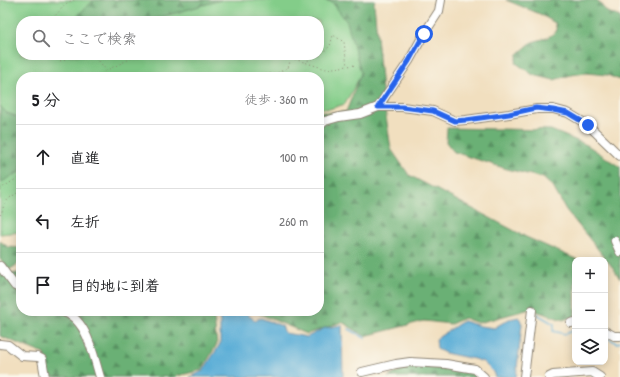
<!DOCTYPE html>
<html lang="ja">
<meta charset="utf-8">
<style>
:root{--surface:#fff;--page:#f6f6f6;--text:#202124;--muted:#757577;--line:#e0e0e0}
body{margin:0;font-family:"Patrick Hand","Klee One",sans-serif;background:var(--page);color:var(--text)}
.controls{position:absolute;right:12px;bottom:12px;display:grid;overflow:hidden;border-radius:8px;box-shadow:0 2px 10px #0003}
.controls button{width:36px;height:36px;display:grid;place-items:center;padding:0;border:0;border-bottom:1px solid var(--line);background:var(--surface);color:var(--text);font:20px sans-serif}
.stop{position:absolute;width:12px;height:12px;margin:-9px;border:3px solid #2563eb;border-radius:50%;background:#fff}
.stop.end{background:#2563eb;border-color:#fff;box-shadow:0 1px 4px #0008}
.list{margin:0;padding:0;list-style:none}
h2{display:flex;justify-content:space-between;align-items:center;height:52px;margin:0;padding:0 16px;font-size:17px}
h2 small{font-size:13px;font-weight:400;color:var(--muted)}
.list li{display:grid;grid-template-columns:26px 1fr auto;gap:12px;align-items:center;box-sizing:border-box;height:64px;padding:0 16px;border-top:1px solid var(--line)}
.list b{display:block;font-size:15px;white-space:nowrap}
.list em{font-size:13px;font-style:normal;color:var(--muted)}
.icon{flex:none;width:22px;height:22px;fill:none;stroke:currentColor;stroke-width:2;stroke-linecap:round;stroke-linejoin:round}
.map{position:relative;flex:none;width:620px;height:377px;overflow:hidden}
.search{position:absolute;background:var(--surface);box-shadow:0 2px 10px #0003;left:16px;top:16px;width:308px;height:44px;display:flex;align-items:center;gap:10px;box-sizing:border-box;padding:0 14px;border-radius:16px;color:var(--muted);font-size:15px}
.panel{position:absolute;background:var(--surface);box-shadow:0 2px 10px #0003;left:16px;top:72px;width:308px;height:244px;border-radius:16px}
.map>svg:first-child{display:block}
.grass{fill:#83cd89;stroke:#577c5a;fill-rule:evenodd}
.forest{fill:url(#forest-firs);stroke:#4a6e50}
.water{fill:#5caed7;stroke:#446c81}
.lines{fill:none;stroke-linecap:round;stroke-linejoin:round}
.stream{stroke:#5caed7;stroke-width:1.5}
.minor-casing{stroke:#8e8575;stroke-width:10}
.path{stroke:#8e8575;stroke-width:1;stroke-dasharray:1 3;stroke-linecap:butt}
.minor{stroke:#fff;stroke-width:8}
.route{stroke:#2563eb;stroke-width:5}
</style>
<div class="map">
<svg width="620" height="377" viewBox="0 0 620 377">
<defs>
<pattern id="forest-firs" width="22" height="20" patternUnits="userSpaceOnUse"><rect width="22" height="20" fill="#6ab075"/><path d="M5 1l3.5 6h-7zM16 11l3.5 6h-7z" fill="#578f60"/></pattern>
</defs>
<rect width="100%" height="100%" fill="#fbf7ec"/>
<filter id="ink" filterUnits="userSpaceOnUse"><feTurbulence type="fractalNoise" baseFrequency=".025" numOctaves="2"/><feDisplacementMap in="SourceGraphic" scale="8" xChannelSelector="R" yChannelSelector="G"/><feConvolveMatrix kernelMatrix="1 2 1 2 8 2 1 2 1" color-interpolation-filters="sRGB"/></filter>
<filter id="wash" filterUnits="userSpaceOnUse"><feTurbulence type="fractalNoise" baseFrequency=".012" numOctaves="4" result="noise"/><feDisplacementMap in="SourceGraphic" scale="16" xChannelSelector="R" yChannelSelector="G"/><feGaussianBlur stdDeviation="0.9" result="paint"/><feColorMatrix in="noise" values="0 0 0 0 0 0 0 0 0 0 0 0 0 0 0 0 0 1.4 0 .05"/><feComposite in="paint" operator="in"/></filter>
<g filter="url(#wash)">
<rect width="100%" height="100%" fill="#f1dfbf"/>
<path class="grass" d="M0,0h338l14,21 12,48 -19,35 -16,5 -10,-1v-31h-298v155l-21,2zM21,21h298v34h-298z"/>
<path class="forest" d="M94,0h127l-74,21h-77l4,-2z
M324,0h51l-1,3 8,87 9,59 18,26 117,62 52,23h-3v56l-12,4 -33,-11 -52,14 -14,-5 -13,6 -27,-3 -59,15 -23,-14 -35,12 -54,-23h66v-200l10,2 17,-1 15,-39 -14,-51 -15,-20z
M506,0h91l10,12 13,5v63l-13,-5 -21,-2 -15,2 -17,5 -21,-5 -17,-12 2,-9 14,-12 15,-4 10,-7 -2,-8 -15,-9z
M0,106l7,7 14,5v53l-21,12z
M447,128l104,2 36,15 33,22v112l-6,-10 -48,-59 -13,-23 -10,-9 -36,-9 -53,-17 -8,-10z
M0,241l8,6 13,1v14l-12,8 -9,-11z
M21,270v41h192l4,33 -15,26 -29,7h-125l-4,-23 -44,-18v-61l18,-2z
M409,366l64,5 3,6h-88z"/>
<path class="water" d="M217,311h30l2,5 6,4 6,-2 21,8 3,7 22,4 18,-9 17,-3 1,52h-153l13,-6 17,-27v-23z
M519,317l3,7 -6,53h-21l-2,-5 -10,-10 -9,-3 -29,-6 -8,-4 -1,-10 27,-18 17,5 14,2 15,-9z"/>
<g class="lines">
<path class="stream" d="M537,314l17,10 -1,7 12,3 10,-4
M349,329l16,9
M605,336l12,7 3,-1"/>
</g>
</g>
<g filter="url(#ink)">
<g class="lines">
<defs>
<path id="minor" d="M378,107l31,-46 15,-27 15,-23 2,-11
M319,127l6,-6 14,-4 21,-3 18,-7h24l31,4 22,10 11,-1 43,-6 28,-5h16l15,4 20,12 32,31
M615,241l5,11
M0,266l15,20 6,3
M60,311c27,5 33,44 40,66
M571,323l4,-1
M605,331l9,5h6
M0,344l8,1 14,11 16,1 4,2 3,18
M362,372l34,-8 14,-2 36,2 29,5 9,8
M524,377l8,-67
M549,377l4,-2 39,-3 8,5"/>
</defs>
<use href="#minor" class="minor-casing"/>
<path class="path" d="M50,21l18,-19 6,-2
M50,55l2,2 7,4 6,-1 5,-5
M94,55l12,15
M291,58l35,11 29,-4
M304,62l15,-6 11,-10 3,-11 11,7 3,24
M100,77l7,-7 25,-12 20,-3
M255,77l1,-2 21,-2 11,-5 3,-10 -2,-3
M0,189l21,-13
M0,215c3,-4 2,-6 4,-9 3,-8 10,-11 17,-15"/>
<use href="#minor" class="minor"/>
</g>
</g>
<g class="lines" filter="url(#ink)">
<path class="route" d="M424,34l-15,27 -31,46h24l31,4 22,10 11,-1 43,-6 27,-6 17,2 15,3 20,12"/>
</g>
</svg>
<div class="controls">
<button>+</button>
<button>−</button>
<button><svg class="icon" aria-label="layers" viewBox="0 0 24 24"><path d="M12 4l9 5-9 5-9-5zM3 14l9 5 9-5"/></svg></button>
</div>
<div class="stop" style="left:424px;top:34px"></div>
<div class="stop end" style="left:588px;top:125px"></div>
<div class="search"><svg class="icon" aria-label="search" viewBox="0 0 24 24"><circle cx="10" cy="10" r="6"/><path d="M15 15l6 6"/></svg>ここで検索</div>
<section class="panel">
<h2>5 分<small>徒歩 · 360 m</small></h2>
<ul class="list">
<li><svg class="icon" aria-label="ahead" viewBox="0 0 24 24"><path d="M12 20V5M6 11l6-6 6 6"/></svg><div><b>直進</b></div><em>100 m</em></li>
<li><svg class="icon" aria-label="left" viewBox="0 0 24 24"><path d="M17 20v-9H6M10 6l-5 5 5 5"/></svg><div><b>左折</b></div><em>260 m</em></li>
<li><svg class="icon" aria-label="arrive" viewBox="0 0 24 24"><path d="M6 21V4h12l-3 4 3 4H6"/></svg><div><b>目的地に到着</b></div></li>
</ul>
</section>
</div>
